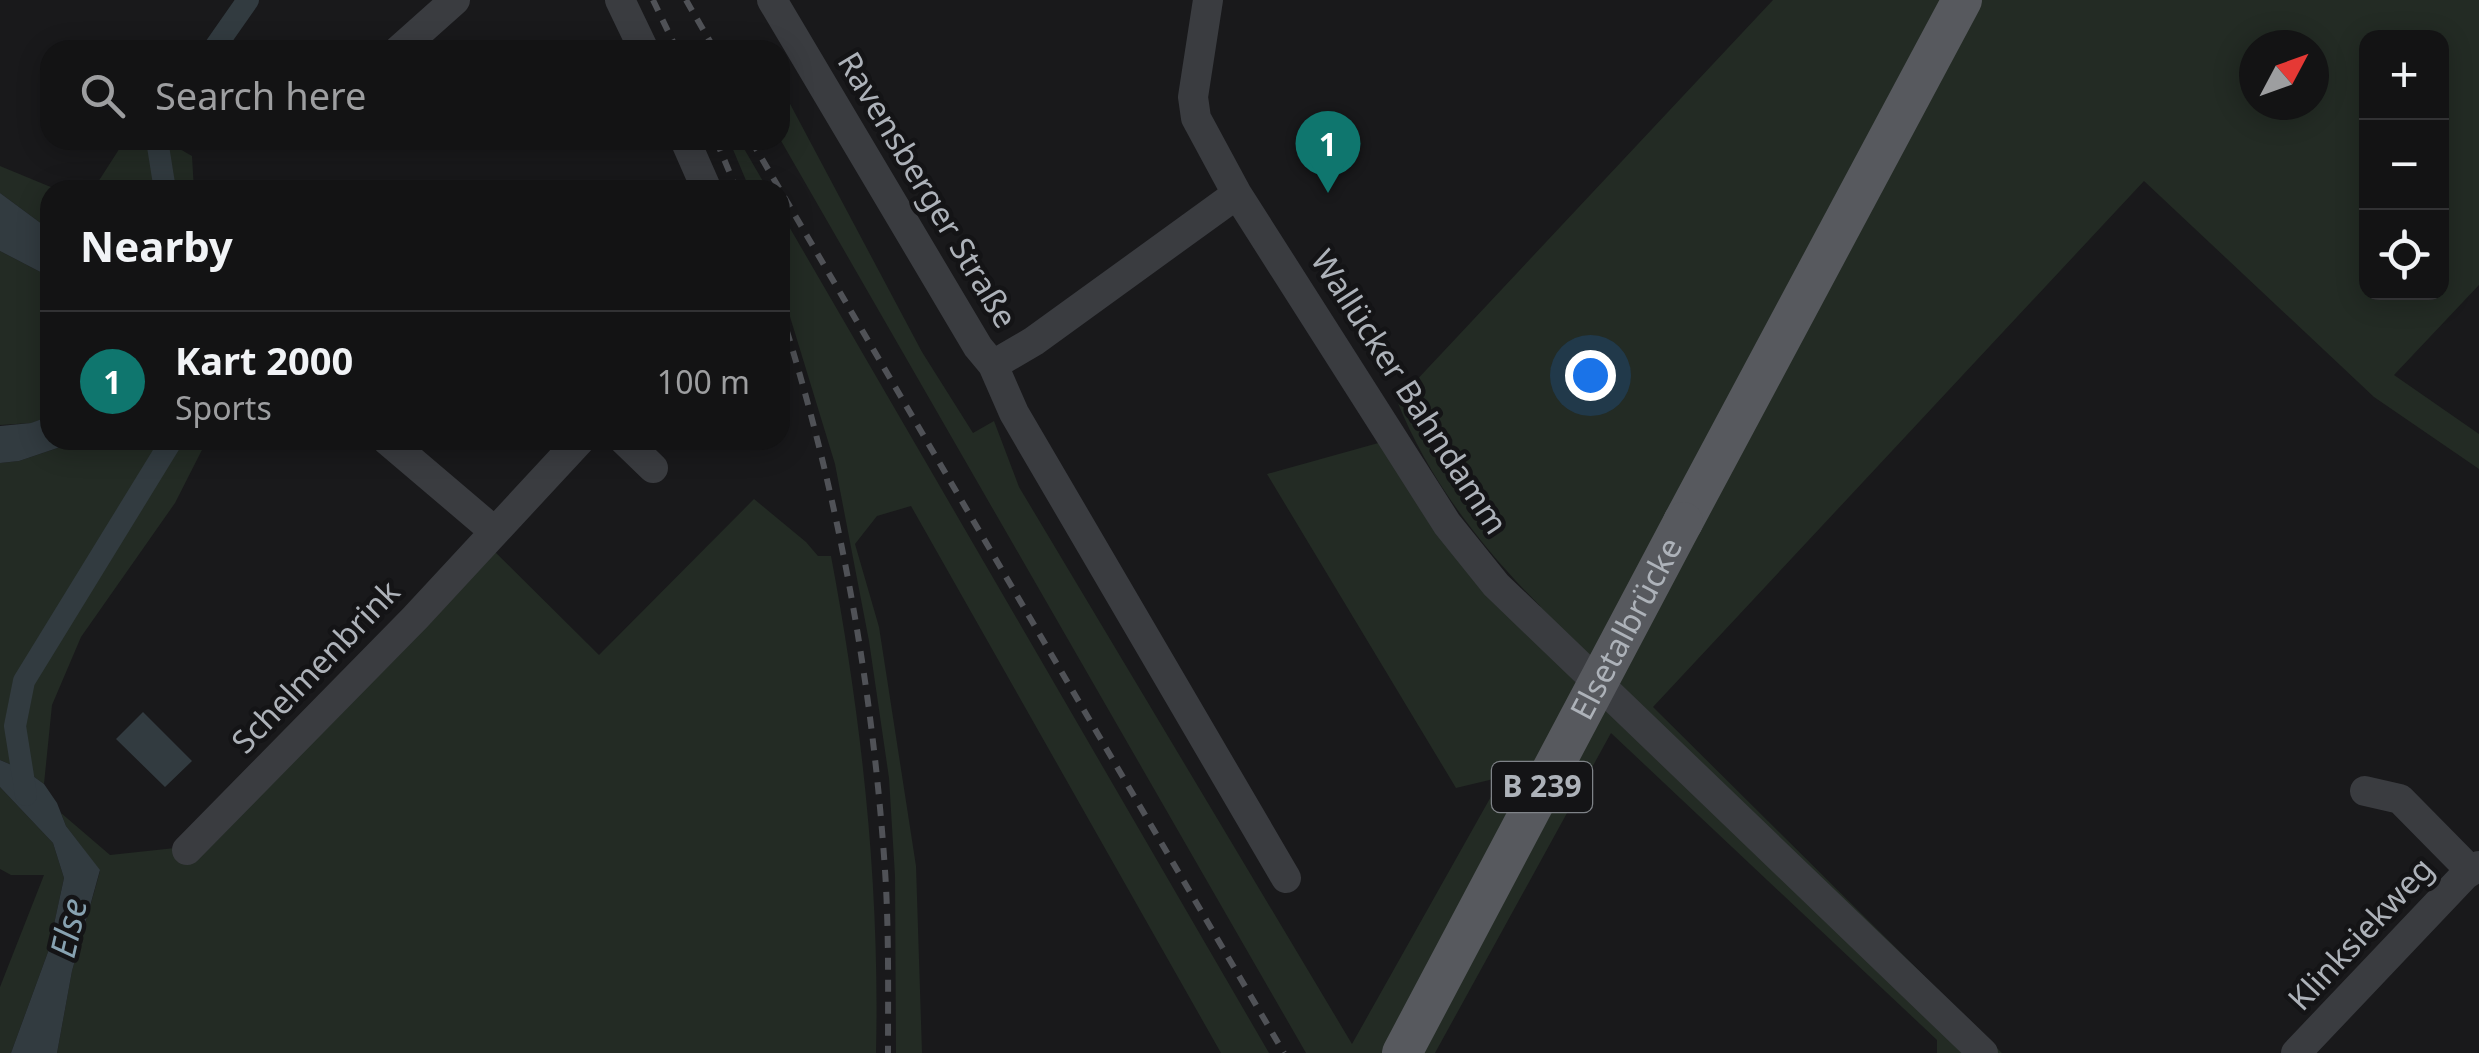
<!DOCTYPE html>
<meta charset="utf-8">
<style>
:root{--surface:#131314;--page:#1c1c1d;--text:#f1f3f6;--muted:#9d9ea0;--line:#323234;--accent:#0f766e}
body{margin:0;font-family:"Noto Sans",sans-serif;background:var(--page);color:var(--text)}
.controls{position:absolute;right:30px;top:30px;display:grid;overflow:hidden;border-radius:20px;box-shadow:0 5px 25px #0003}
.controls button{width:90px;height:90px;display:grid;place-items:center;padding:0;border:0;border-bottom:2px solid var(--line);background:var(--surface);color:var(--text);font:50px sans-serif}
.compass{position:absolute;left:2239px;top:30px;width:90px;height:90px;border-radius:50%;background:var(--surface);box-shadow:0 5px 25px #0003;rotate:49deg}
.you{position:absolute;left:1590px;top:375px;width:35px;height:35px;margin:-25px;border:8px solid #fff;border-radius:50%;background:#1a73e8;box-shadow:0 0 0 15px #1a73e833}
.badge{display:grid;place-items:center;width:65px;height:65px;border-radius:50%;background:var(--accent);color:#fff;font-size:32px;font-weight:700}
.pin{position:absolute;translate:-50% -82px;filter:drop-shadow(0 2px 5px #0008)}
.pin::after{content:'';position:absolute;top:52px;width:35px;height:30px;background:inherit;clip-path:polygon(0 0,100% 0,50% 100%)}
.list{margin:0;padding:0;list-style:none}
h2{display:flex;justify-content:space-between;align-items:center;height:130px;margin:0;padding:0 40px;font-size:42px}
h2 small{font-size:32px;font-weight:400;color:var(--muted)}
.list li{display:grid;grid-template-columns:65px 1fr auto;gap:30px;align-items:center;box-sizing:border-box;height:140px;padding:0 40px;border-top:2px solid var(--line)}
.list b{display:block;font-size:38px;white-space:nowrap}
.list p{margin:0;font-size:32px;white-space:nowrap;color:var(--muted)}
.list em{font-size:32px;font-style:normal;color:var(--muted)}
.icon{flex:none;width:55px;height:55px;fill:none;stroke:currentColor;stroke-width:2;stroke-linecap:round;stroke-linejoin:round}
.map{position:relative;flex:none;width:2479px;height:1053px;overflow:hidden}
.search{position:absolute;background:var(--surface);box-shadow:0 5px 25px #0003;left:40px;top:40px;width:750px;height:110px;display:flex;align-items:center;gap:25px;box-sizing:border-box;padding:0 35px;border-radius:30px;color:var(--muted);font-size:38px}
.panel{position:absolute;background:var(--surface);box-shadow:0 5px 25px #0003;left:40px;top:180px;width:750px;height:270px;border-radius:30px}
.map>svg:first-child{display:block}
.green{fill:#232b24;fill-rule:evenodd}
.water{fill:#323b40}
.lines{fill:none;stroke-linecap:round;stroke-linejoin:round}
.canal{stroke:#323b40;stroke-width:22}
.minor{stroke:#3a3c40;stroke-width:30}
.major{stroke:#57595e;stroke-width:40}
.rail{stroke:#505257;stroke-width:6;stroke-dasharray:12 10;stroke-linecap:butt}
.major-bridge{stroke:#57595e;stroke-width:40}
.labels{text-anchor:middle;stroke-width:9;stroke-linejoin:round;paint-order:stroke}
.shield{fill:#141416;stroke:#7f8388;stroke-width:2.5}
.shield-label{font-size:30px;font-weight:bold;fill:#adb2b9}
.street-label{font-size:32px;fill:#adb2b9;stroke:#141416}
.water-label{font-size:35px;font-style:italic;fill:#87a2b1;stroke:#141416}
</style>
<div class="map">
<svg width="2479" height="1053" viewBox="0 0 2479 1053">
<rect width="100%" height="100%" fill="#19191b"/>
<path class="green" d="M1773,0h706v285l-85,90 85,59v35l-105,-72 -230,-216 -491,526 349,346h-65v-13l-326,-307 -176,320h-129l-526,-914v-54l142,267 51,81 21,-12 25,66 333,557 150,-267 -46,11 -189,-314 115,-32 83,126 76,39c-60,-60 -112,-127 -144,-206zM2366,38h76v254h-76zM2254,45h60v60h-60z
M125,140h39l28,16 2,34h-115l19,-8z
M729,140h10l29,50h-18z
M0,166l58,24h-8v40l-50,-37z
M780,211l489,842h-48l-310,-547 -34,10 -22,28 24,83 37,239 6,187h-26l-1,-177 -6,-98 -20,-137 -34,-177 -55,-180z
M0,251l50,26v139l-18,7 -32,2z
M81,440h126l-32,63 -94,134 -29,68 -8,79 -18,-13 -26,-11v-297l19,-2z
M754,499l52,43 12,14h13c31,165 49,330 45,497h-819l15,-82 28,-100 -34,-45 -5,-13 49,42 93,-10 287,-298 109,108z
M0,787l53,56 11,35 -16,74 -37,101h-11v-66l44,-112h-33l-11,-6z"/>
<path class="water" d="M0,193l50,37v47l-50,-26z
M50,416v24h31l-62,21 -19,2v-37l31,-3z
M143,712l49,49 -27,26 -49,-48z
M0,760l26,11 18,13 13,19 9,23 34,44 -28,101 -15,82h-46l37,-101 16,-74 -11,-35 -53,-56z"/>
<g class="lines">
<path class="canal" d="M213,50l35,-50
M157,140l8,50
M26,795l-11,-69 9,-45 148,-241"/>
<path class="minor" d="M620,0l24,50
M772,0l206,347 15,18 41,-24 203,-147
M1208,0l-15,97 3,21 41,76 210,330 49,61 487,468
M399,50l56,-50
M685,140l22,50
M993,365l21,48 272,465
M387,440l107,91
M624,440l29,28
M2365,791l35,8 71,72
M187,850l228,-232 165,-178
M2296,1053l169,-178 14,-9"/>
<path class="major" d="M1683,522l279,-522"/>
<path class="rail" d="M653,0l24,50
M686,0l29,50
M716,140l21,50
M751,140l533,913
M780,309c58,182 92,370 105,561 4,61 3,122 3,183"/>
<path class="major-bridge" id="s1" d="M1402,1053l281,-531"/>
</g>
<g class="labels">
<rect class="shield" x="1492" y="762" width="100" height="50" rx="8"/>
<g class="shield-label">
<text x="1542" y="797">B 239</text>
</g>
<g class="street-label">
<text transform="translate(927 190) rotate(59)" y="11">Ravensberger Straße</text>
<text transform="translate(1409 392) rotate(57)" y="11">Wallücker Bahndamm</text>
<text dy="11" stroke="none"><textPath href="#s1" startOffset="480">Elsetalbrücke</textPath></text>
<text transform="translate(316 667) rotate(-46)" y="11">Schelmenbrink</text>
<text transform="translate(2361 934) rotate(-47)" y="11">Klinksiekweg</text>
</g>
<g class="water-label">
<text transform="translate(69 928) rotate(-77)" y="12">Else</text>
</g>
</g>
</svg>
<div class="controls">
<button>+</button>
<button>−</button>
<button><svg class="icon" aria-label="locate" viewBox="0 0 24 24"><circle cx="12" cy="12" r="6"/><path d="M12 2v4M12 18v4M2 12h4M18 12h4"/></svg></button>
</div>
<svg class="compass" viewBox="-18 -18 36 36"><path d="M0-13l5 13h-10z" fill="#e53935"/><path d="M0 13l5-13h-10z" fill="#9d9ea0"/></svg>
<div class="you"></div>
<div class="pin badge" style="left:1328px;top:193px">1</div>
<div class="search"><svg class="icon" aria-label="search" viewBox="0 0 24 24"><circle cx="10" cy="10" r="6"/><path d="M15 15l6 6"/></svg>Search here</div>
<section class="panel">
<h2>Nearby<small></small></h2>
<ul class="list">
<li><span class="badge">1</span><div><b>Kart 2000</b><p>Sports</p></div><em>100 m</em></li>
</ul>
</section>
</div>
